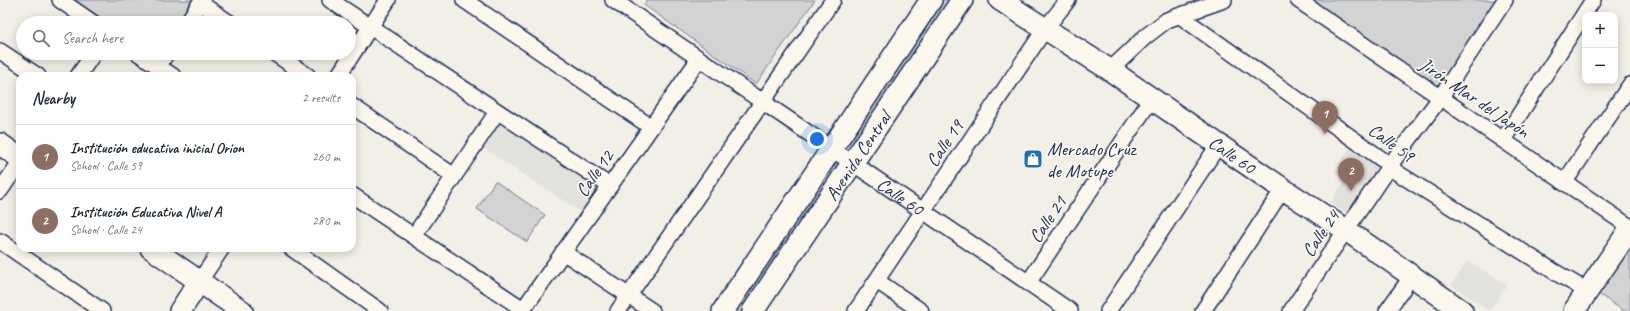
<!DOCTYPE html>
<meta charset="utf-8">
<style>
:root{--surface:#fff;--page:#f2f2f3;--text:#1f2937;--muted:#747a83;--line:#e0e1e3;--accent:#1f6fb2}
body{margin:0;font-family:Caveat,sans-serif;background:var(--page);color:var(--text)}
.controls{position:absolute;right:12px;top:12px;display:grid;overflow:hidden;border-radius:8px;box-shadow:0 2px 10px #0003}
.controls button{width:36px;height:36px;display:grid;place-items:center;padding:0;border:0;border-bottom:1px solid var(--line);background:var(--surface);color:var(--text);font:20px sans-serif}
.you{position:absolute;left:817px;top:139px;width:14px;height:14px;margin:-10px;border:3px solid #fff;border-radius:50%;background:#1a73e8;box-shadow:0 0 0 6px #1a73e833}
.badge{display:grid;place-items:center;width:26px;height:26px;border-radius:50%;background:var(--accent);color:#fff;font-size:13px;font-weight:700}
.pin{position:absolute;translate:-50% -33px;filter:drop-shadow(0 1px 2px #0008)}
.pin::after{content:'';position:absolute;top:21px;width:14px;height:12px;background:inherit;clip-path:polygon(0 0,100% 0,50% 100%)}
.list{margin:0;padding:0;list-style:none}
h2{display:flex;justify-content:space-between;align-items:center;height:52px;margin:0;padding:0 16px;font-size:17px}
h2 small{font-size:13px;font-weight:400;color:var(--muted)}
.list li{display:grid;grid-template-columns:26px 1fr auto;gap:12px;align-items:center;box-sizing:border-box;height:64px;padding:0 16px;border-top:1px solid var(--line)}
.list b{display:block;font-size:15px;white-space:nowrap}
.list p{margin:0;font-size:13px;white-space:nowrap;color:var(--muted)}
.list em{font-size:13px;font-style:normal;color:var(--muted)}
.icon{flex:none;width:22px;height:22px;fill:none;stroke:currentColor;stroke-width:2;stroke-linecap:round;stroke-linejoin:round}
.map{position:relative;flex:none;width:1630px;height:311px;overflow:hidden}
.search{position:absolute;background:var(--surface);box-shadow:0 2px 10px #0003;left:16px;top:16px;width:340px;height:44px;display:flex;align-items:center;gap:10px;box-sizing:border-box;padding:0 14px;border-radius:22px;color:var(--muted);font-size:15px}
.panel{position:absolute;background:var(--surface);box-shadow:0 2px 10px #0003;left:16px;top:72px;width:340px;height:180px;border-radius:12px}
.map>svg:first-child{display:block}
.built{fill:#e2e1dc}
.green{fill:#d2d3d2;stroke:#768198}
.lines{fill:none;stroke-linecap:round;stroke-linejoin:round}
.street-casing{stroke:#1b2f5e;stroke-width:18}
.secondary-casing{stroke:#1b2f5e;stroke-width:24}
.street{stroke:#fbf7ec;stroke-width:15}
.secondary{stroke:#fbf7ec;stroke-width:21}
.labels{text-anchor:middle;stroke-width:3.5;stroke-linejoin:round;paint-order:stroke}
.street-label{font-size:19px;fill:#1b2f5e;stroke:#fbf7ec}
.poi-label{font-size:19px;fill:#1b2f5e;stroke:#fbf7ec;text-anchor:start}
</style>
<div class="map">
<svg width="1630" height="311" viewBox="0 0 1630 311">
<rect width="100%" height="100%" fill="#f2efe6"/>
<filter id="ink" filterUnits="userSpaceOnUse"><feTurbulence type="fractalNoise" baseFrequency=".025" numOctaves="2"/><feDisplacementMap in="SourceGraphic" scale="8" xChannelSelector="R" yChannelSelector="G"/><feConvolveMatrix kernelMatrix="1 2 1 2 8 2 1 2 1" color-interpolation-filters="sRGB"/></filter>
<g filter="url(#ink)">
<path class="built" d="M501,122l98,65 -17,26 -99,-65z
M1352,145l29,20 -33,50 -18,-12 16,-24 -11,-8z
M1468,261l39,24 -17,26 -39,-26z"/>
<path class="green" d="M75,0h120l-16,23h-70z
M647,0h168l-59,84 -112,-79z
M938,0h19l-102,148 -12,-8z
M1305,0h191l-61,90z
M830,161l11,10 -95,140h-17z
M495,181l50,34 -18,27 -50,-33z
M1630,244v67h-6l-27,-18z"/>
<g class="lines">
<defs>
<g id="street">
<path d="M60,0l33,23"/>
<path d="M330,0l280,186"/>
<path d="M464,0l187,127"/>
<path id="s1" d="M613,0l457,311"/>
<path d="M1298,0l332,227"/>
<path d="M200,3l30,20"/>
<path d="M1180,16l210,149 6,7 159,100 32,19"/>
<path d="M187,23l15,-23"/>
<path d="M0,51l38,25"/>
<path d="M138,53l35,23"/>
<path d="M274,53l34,23"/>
<path d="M158,66l9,-13"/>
<path d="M1110,70l35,-33 22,-17 57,-20"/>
<path d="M78,76l16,-23"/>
<path d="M338,76l50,-76"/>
<path d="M352,106l102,70"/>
<path d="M1503,140l90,-140"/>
<path d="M1564,183l66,-98"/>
<path d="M0,191l20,-29"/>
<path d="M352,195l171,114"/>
<path d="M414,236l83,-124"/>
<path d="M0,241l102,70"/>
<path d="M291,248l89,63"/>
<path d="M563,252l89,59"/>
<path d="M877,281l44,30"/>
<path d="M199,282l23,-34"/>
<path d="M1028,283l124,-185"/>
<path d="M522,311l177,-252"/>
<path d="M618,311l215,-311"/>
<path d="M856,311l189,-282 23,-29"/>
<path d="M1108,311l111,-167"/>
<path d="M1203,311l80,-122"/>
<path d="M1291,311l99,-146 50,-67 65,-98"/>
<path d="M1387,311l25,-35"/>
</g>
<g id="secondary">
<path id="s2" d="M1000,0l110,70 173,119 63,41 116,81"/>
<path d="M0,144l20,14"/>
<path d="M151,248l91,63"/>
<path d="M180,311l19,-29"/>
<path d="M723,311l208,-311"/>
<path id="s3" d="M753,311l209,-311"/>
<path d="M1574,311l56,-82"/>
</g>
</defs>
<use href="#street" class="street-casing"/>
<use href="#secondary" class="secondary-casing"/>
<use href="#street" class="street"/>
<use href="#secondary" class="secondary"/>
</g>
</g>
<defs>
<symbol id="shop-square" viewBox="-11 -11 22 22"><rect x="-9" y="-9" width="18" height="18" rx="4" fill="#1f6fb2" stroke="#fbf7ec"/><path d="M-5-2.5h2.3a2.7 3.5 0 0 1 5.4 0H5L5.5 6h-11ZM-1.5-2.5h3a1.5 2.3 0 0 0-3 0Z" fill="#fff"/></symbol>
</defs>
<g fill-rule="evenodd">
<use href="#shop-square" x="1022" y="148" width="22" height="22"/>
</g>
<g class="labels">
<g class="street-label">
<text transform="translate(1475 97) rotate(34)" y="7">Jirón Mar del Japón</text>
<text transform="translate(1392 142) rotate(36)" y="7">Calle 59</text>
<text transform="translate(944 143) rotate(-56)" y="7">Calle 19</text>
<text dy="7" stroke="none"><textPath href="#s2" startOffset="279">Calle 60</textPath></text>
<text dy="7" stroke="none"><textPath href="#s3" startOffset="187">Avenida Central</textPath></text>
<text transform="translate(594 173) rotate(-55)" y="7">Calle 12</text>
<text dy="7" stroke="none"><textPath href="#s1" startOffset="348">Calle 60</textPath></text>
<text transform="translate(1047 219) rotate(-56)" y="7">Calle 21</text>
<text transform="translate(1320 233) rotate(-56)" y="7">Calle 24</text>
</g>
<g class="poi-label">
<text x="1047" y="155">Mercado Cruz<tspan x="1047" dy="22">de Motupe</tspan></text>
</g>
</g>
</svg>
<div class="controls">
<button>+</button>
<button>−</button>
</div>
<div class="you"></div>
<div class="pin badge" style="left:1325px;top:134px;background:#8d6e63">1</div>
<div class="pin badge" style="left:1351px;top:191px;background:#8d6e63">2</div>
<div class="search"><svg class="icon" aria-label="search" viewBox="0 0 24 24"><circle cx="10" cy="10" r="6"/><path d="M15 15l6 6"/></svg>Search here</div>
<section class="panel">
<h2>Nearby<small>2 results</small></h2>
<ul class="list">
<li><span class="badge" style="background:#8d6e63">1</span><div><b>Institución educativa inicial Orion</b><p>School · Calle 59</p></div><em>260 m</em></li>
<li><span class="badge" style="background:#8d6e63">2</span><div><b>Institución Educativa Nivel A</b><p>School · Calle 24</p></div><em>280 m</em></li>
</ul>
</section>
</div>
